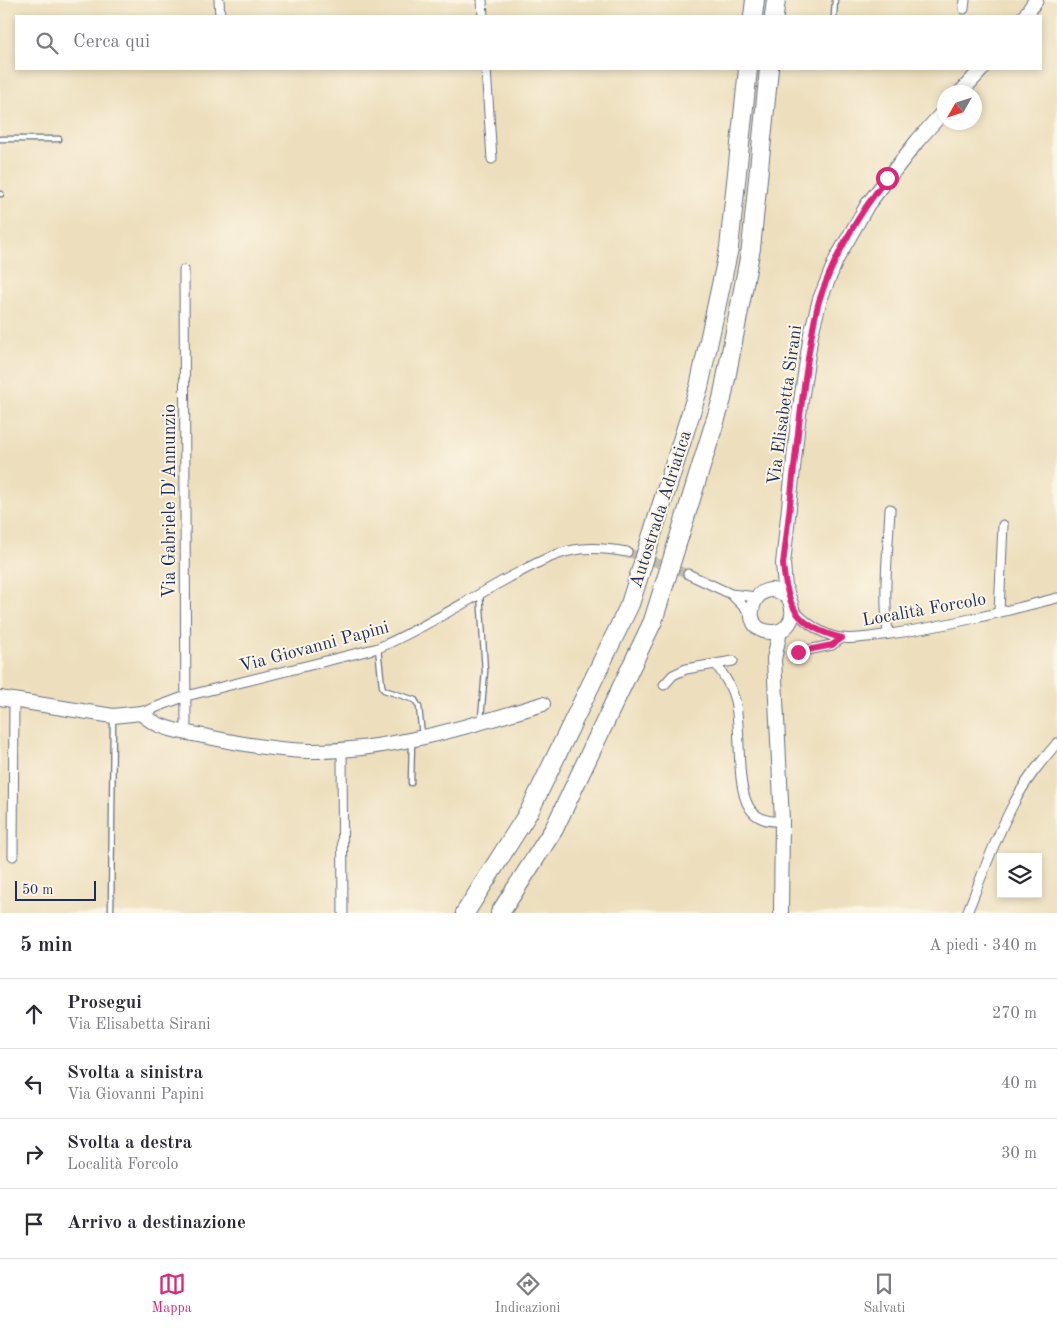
<!DOCTYPE html>
<html lang="it">
<meta charset="utf-8">
<style>
:root{--surface:#fff;--page:#f7f7f7;--text:#2b2b33;--muted:#7c7c81;--line:#e1e1e2;--accent:#db2777}
body{margin:0;font-family:"Old Standard TT",serif;background:var(--page);color:var(--text)}
.controls{position:absolute;right:15px;bottom:15px;display:grid;overflow:hidden;border-radius:0px;box-shadow:0 2px 8px #0003}
.controls button{width:45px;height:45px;display:grid;place-items:center;padding:0;border:0;border-bottom:1px solid var(--line);background:var(--surface);color:var(--text);font:25px sans-serif}
.compass{position:absolute;left:937px;top:85px;width:45px;height:45px;border-radius:50%;background:var(--surface);box-shadow:0 2px 8px #0003;rotate:231deg}
.scale{position:absolute;left:15px;bottom:12px;width:81px;box-sizing:border-box;padding-left:5px;border:2px solid #1b2f5e;border-top:0;font-size:14px;line-height:18px;white-space:nowrap;color:#1b2f5e;-webkit-text-stroke:4px #fcf5e5;paint-order:stroke}
.stop{position:absolute;width:15px;height:15px;margin:-11px;border:4px solid #db2777;border-radius:50%;background:#fff}
.stop.end{background:#db2777;border-color:#fff;box-shadow:0 1px 5px #0008}
.list{margin:0;padding:0;list-style:none}
h2{display:flex;justify-content:space-between;align-items:center;height:65px;margin:0;padding:0 20px;font-size:21px}
h2 small{font-size:16px;font-weight:400;color:var(--muted)}
.list li{display:grid;grid-template-columns:32px 1fr auto;gap:15px;align-items:center;box-sizing:border-box;height:70px;padding:0 20px;border-top:1px solid var(--line)}
.list b{display:block;font-size:19px;white-space:nowrap}
.list p{margin:0;font-size:16px;white-space:nowrap;color:var(--muted)}
.list em{font-size:16px;font-style:normal;color:var(--muted)}
.icon{flex:none;width:28px;height:28px;fill:none;stroke:currentColor;stroke-width:2;stroke-linecap:round;stroke-linejoin:round}
.map{position:relative;flex:none;width:1057px;height:913px;overflow:hidden}
.search{position:absolute;background:var(--surface);box-shadow:0 2px 8px #0003;left:15px;right:15px;top:15px;height:55px;display:flex;align-items:center;gap:12px;box-sizing:border-box;padding:0 18px;border-radius:0px;color:var(--muted);font-size:19px}
.sheet{height:345px;background:var(--surface)}
nav{display:flex;justify-content:space-around;align-items:center;box-sizing:border-box;height:70px;border-top:1px solid var(--line);background:var(--surface);font-size:14px;color:var(--muted)}
nav a{display:grid;justify-items:center;gap:2px}
nav .on{color:var(--accent)}
.map>svg:first-child{display:block}
.lines{fill:none;stroke-linecap:round;stroke-linejoin:round}
.street-tunnel{stroke:#c3bcaa;stroke-width:9;stroke-dasharray:9 4.5;stroke-linecap:butt}
.lane-casing{stroke:#646d7f;stroke-width:7}
.street-casing{stroke:#646d7f;stroke-width:11}
.secondary-casing{stroke:#646d7f;stroke-width:16}
.highway-casing{stroke:#646d7f;stroke-width:20}
.lane{stroke:#fff;stroke-width:4.5}
.street{stroke:#fff;stroke-width:9}
.secondary{stroke:#fff;stroke-width:14}
.highway{stroke:#fff;stroke-width:18}
.route{stroke:#db2777;stroke-width:6}
.labels{text-anchor:middle;stroke-width:4;stroke-linejoin:round;paint-order:stroke}
.street-label{font-size:18px;fill:#1b2f5e;stroke:#fcf5e5}
</style>
<div class="map">
<svg width="1057" height="913" viewBox="0 0 1057 913">
<rect width="100%" height="100%" fill="#fcf5e5"/>
<filter id="ink" filterUnits="userSpaceOnUse"><feTurbulence type="fractalNoise" baseFrequency=".02" numOctaves="2"/><feDisplacementMap in="SourceGraphic" scale="10" xChannelSelector="R" yChannelSelector="G"/><feConvolveMatrix kernelMatrix="1 2 1 2 8 2 1 2 1" color-interpolation-filters="sRGB"/></filter>
<filter id="wash" filterUnits="userSpaceOnUse"><feTurbulence type="fractalNoise" baseFrequency=".0096" numOctaves="4" result="noise"/><feDisplacementMap in="SourceGraphic" scale="20" xChannelSelector="R" yChannelSelector="G"/><feGaussianBlur stdDeviation="1.12" result="paint"/><feColorMatrix in="noise" values="0 0 0 0 0 0 0 0 0 0 0 0 0 0 0 0 0 1.4 0 .05"/><feComposite in="paint" operator="in"/></filter>
<g filter="url(#wash)">
<rect width="100%" height="100%" fill="#eddfbd"/>
</g>
<g filter="url(#ink)">
<g class="lines">
<path class="street-tunnel" d="M627,552l61,22"/>
<defs>
<path id="lane" d="M834,16l1,-16
M0,139h59
M0,194h1
M480,593l5,78 -4,48
M378,648l4,38 2,4 31,10 4,7 3,29
M411,783l1,-41
M111,913l2,-194"/>
<path id="street" d="M219,0l1,16
M482,0l1,16
M964,9l1,-9
M486,69l6,90
M184,270l2,463
M688,574l43,20 26,3
M731,594l20,20
M793,609c13,14 28,26 48,29 16,2 33,-2 49,-4 56,-8 112,-22 167,-36
M999,612l4,-87
M888,634c-5,-41 0,-84 2,-125
M798,652l34,-7 10,-7
M716,664c8,12 16,23 19,37 7,27 0,83 14,106 7,12 20,15 33,14
M664,685l9,-10 13,-6 47,-8
M141,713l45,-17 192,-48c46,-20 88,-47 132,-71 20,-10 41,-23 64,-27 17,-3 36,-1 53,2
M342,749l1,164
M13,856l1,-156
M967,913c15,-37 28,-75 47,-110 11,-22 27,-41 43,-60"/>
<path id="secondary" d="M1025,16l11,-16
M961,92l21,-23
M788,598c-32,-30 -55,35 -15,34 12,0 21,-11 19,-23 -1,-8 -5,-15 -7,-22 -1,-8 -1,-15 -2,-23l15,-143 13,-87 9,-35 17,-41 31,-54 50,-64 26,-29
M780,631l-6,28 8,162 -1,92
M0,698l113,18 28,-3c17,17 44,19 67,24 33,7 67,13 101,14 77,1 161,-25 234,-47"/>
<path id="highway" d="M753,16l2,-16
M774,16l2,-16
M465,913l65,-103 100,-206 69,-217 30,-139 19,-179
M500,913l54,-84 99,-208 69,-222 29,-151 18,-179"/>
</defs>
<use href="#lane" class="lane-casing"/>
<use href="#street" class="street-casing"/>
<use href="#secondary" class="secondary-casing"/>
<use href="#highway" class="highway-casing"/>
<use href="#lane" class="lane"/>
<use href="#street" class="street"/>
<use href="#secondary" class="secondary"/>
<use href="#highway" class="highway"/>
</g>
</g>
<g class="lines" filter="url(#ink)">
<path class="route" d="M798,652l34,-7 10,-7c-45,-11 -55,-30 -59,-74 8,-62 13,-124 22,-185 4,-27 7,-53 14,-78 14,-43 40,-88 68,-123"/>
</g>
<g class="labels">
<g class="street-label">
<text transform="translate(784 405) rotate(-82)" y="6">Via Elisabetta Sirani</text>
<text transform="translate(169 501) rotate(-90)" y="6">Via Gabriele D'Annunzio</text>
<text transform="translate(660 509) rotate(-72)" y="6">Autostrada Adriatica</text>
<text transform="translate(924 609) rotate(-10)" y="6">Località Forcolo</text>
<text transform="translate(314 646) rotate(-15)" y="6">Via Giovanni Papini</text>
</g>
</g>
</svg>
<div class="controls">
<button><svg class="icon" aria-label="layers" viewBox="0 0 24 24"><path d="M12 4l9 5-9 5-9-5zM3 14l9 5 9-5"/></svg></button>
</div>
<svg class="compass" viewBox="-18 -18 36 36"><path d="M0-13l5 13h-10z" fill="#e53935"/><path d="M0 13l5-13h-10z" fill="#7c7c81"/></svg>
<div class="scale">50 m</div>
<div class="stop" style="left:887px;top:178px"></div>
<div class="stop end" style="left:798px;top:652px"></div>
<div class="search"><svg class="icon" aria-label="search" viewBox="0 0 24 24"><circle cx="10" cy="10" r="6"/><path d="M15 15l6 6"/></svg>Cerca qui</div>
</div>
<section class="sheet">
<h2>5 min<small>A piedi · 340 m</small></h2>
<ul class="list">
<li><svg class="icon" aria-label="ahead" viewBox="0 0 24 24"><path d="M12 20V5M6 11l6-6 6 6"/></svg><div><b>Prosegui</b><p>Via Elisabetta Sirani</p></div><em>270 m</em></li>
<li><svg class="icon" aria-label="left" viewBox="0 0 24 24"><path d="M17 20v-9H6M10 6l-5 5 5 5"/></svg><div><b>Svolta a sinistra</b><p>Via Giovanni Papini</p></div><em>40 m</em></li>
<li><svg class="icon" aria-label="right" viewBox="0 0 24 24"><path d="M7 20v-9h11M14 6l5 5-5 5"/></svg><div><b>Svolta a destra</b><p>Località Forcolo</p></div><em>30 m</em></li>
<li><svg class="icon" aria-label="arrive" viewBox="0 0 24 24"><path d="M6 21V4h12l-3 4 3 4H6"/></svg><div><b>Arrivo a destinazione</b></div></li>
</ul>
</section>
<nav>
<a class="on"><svg class="icon" aria-label="map" viewBox="0 0 24 24"><path d="M3 6l6-2 6 2 6-2v14l-6 2-6-2-6 2zM9 4v14M15 6v14"/></svg>Mappa</a>
<a><svg class="icon" aria-label="directions" viewBox="0 0 24 24"><path d="M12 3l9 9-9 9-9-9zM9 14v-3h6M13 9l2 2-2 2"/></svg>Indicazioni</a>
<a><svg class="icon" aria-label="saved" viewBox="0 0 24 24"><path d="M7 4h10v16l-5-4-5 4z"/></svg>Salvati</a>
</nav>
